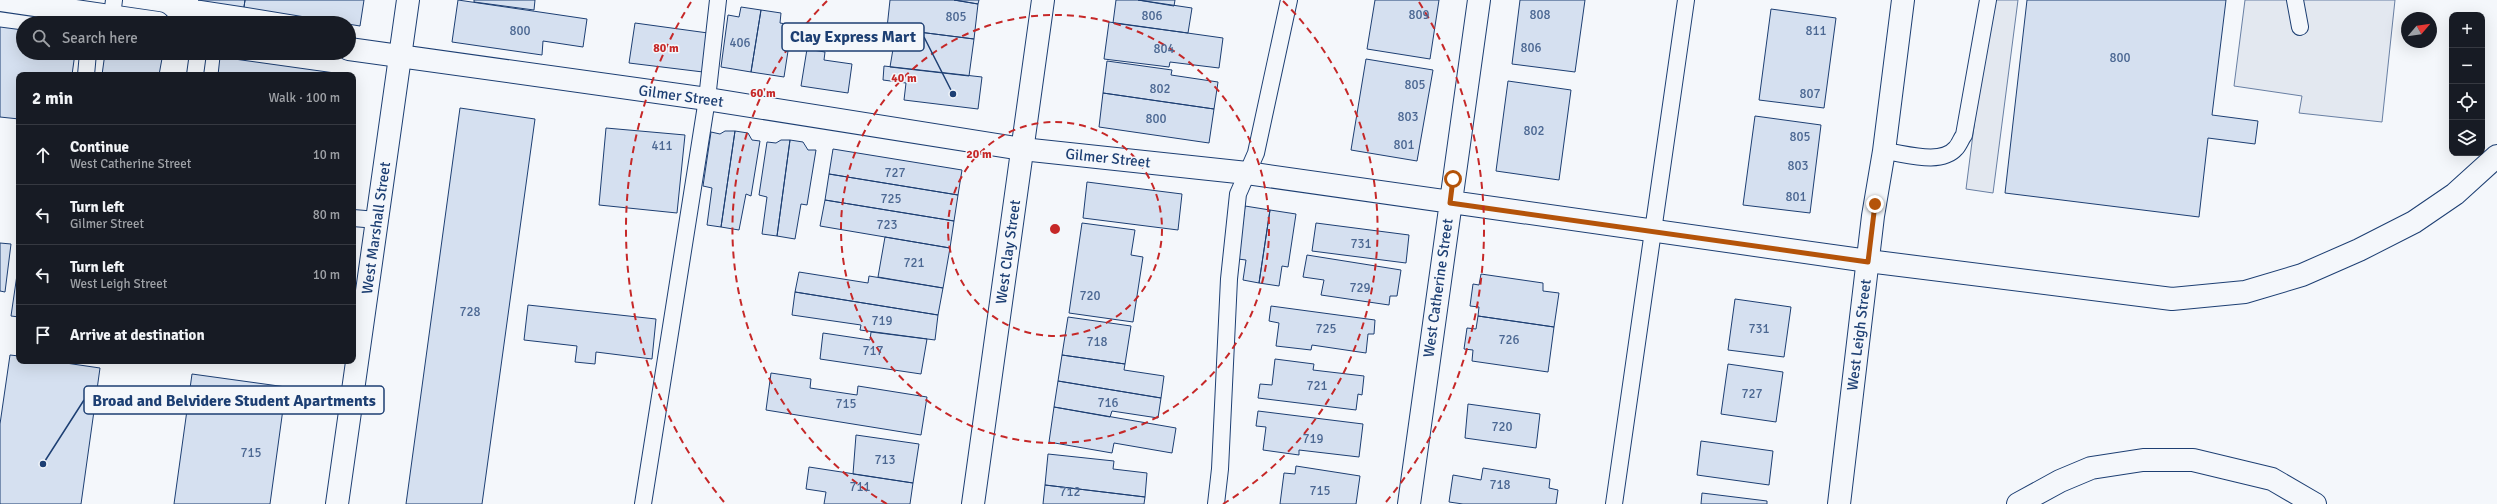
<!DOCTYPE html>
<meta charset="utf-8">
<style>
:root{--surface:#171b24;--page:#20242c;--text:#f1f3f6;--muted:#9ea1a6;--line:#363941}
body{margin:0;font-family:Signika,sans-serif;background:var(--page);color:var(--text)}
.controls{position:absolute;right:12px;top:12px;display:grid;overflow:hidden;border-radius:8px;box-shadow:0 4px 16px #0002}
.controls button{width:36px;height:36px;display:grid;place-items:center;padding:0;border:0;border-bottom:1px solid var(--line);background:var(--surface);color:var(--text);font:20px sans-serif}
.compass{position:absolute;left:2401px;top:12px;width:36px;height:36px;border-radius:50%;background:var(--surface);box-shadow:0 4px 16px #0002;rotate:61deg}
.stop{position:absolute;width:12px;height:12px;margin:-9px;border:3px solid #b45309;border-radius:50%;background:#fff}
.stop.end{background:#b45309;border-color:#fff;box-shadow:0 1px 4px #0008}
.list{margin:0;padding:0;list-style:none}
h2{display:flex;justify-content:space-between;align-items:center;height:52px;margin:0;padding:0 16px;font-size:17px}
h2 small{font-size:13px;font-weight:400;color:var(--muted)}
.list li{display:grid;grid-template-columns:26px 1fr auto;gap:12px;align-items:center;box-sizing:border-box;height:60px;padding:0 16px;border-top:1px solid var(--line)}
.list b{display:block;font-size:15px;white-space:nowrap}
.list p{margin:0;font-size:13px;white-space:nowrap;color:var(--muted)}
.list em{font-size:13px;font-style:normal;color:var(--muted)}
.icon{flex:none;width:22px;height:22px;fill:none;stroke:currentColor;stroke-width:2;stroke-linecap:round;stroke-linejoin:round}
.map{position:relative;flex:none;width:2497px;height:504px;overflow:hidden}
.search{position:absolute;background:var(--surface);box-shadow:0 4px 16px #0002;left:16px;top:16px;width:340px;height:44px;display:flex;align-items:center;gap:10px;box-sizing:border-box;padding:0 14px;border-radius:22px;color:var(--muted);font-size:15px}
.panel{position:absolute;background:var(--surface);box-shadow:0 4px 16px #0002;left:16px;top:72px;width:340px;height:292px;border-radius:8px}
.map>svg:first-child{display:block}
.parking{fill:#e3e8f0;stroke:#687fa3}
.building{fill:#d5e0f0;stroke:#1d3f73}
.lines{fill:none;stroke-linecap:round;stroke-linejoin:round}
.service-casing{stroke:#1d3f73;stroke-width:18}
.minor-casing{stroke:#1d3f73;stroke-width:24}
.tertiary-casing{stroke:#1d3f73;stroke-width:24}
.secondary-casing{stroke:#1d3f73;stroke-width:24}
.motorway-casing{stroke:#1d3f73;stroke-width:24}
.service{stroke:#f4f7fb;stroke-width:16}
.minor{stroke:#f4f7fb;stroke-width:22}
.tertiary{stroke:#f4f7fb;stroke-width:22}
.secondary{stroke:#f4f7fb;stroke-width:22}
.motorway{stroke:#f4f7fb;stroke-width:22}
.route{stroke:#b45309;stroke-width:5}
.ring{fill:none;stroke:#c62828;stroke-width:2;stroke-dasharray:7 5}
.labels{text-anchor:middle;stroke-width:3;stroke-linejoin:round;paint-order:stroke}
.number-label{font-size:13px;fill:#4b6792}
.street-label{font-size:15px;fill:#1d3f73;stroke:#f4f7fb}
.centre{fill:#c62828;stroke:#f4f7fb;stroke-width:2}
.ring-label{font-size:12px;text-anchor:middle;font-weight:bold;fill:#c62828;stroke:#f4f7fb;stroke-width:3;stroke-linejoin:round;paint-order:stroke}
.leader{fill:none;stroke:#1d3f73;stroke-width:1.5}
.callout-dot{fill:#1d3f73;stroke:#f4f7fb;stroke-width:1.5}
.callout{fill:#f4f7fb;stroke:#1d3f73;stroke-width:1.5}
.callout-label{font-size:16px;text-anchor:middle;font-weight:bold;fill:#1d3f73}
</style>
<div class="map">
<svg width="2497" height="504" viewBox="0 0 2497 504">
<rect width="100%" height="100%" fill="#f4f7fb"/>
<path class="parking" d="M1990,0h28l-25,193 -27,-4z
M2245,0h150l-13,122 -83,-9 3,-17 -68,-10z"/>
<path class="building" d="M198,0h47l-1,7z
M245,0h119l-4,26 -116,-19z
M458,0l129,19 -4,28 -40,-6 -1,14 -90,-13z
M474,0h61l-1,10 -60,-8z
M890,0h64l24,4 -4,35 -87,-11z
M954,0h25l-1,4z
M1116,0h22l54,8 -4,25 -75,-10z
M1138,0h37l-1,6z
M1375,0h64l-9,59 -63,-10z
M1520,0h65l-10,72 -63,-8z
M2027,0h199l-14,115 46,6 -3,23 -47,-6 -9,79 -194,-24z
M741,7l20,3 -10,62 -30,-5 7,-52 11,2z
M1771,9l65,9 -12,90 -65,-8z
M761,10l20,3 -1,10 12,2 -8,52 -33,-5z
M1109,22l114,16 -4,30 -49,-6 -1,5 -65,-8z
M635,23l73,10 -5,39 -74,-9z
M0,27l23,3v23h52l-3,22h-53v44l-19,-2z
M887,28l87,11 -5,37 -79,-9 3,-18 -9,-1z
M807,49l18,3 -1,8 28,4 -4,29 -47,-7z
M105,53h58l-4,22h-57z
M220,57l129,18h-131z
M1366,59l67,11 -16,91 -66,-11z
M1107,61l65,9 -1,5 47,7 -4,27 -111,-16z
M884,66l98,11 -4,32 -74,-9 2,-17 -23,-3z
M1508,81l63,9 -12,90 -63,-9z
M1103,93l111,16 -5,34 -110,-16z
M460,108l75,11 -53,385h-76z
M1755,116l66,9 -11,88 -67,-8z
M606,128l79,7 -8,78 -78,-8z
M725,131h10l-14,96 -14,-2 5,-37 -9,-2 8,-54 9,2z
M735,131l13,2 4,7 8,1 -9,55 -5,-2 -7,36 -18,-3z
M781,140h9l-13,96 -15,-2 5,-37 -8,-2 8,-53 9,1z
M790,140l13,2 5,8h8l-9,55 -6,-1 -6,35 -18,-3z
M833,149l129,21 -4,25 -129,-21z
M829,174l129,21 -4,26 -129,-21z
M1087,182l95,12 -4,36 -95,-12z
M825,200l129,21 -4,27 -130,-22z
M1245,206l25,4 -11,73 -16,-3 3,-20 -8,-1z
M1270,210l26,4 -8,53 -6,-1 -3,20 -20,-3z
M1082,223l53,7 -4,25 12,2 -10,65 -64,-9z
M1316,223l93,12 -3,28 -94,-12z
M885,237l65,11 -7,40 -65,-11z
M0,243l11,1 -6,48 -5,-1z
M1307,255l94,15 -4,26h-7l-1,9 -68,-10 3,-15 -21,-3z
M19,261v56l-8,-1z
M799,272l69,11 1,-7 74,12 -5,27 -143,-23z
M1481,274l62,9v8l16,2 -5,34 -76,-11 1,-9 -9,-1 3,-22 6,1z
M795,292l143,23 -3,25 -75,-10 1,-5 -69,-10z
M1735,299l56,8 -7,50 -56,-7z
M528,305l128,14 -4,40 -56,-7 -1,12 -20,-2 2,-16 -53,-6z
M1271,306l104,14 -1,14h-6l-2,19 -54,-8 -1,5 -35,-4 3,-23 -10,-2z
M1478,316l76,11 -6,45 -76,-11 1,-11 -9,-1 3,-21 9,1z
M1068,317l63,9 -6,38 -63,-9z
M871,332l56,7 -6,35 -101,-15 3,-26 47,7z
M10,355l9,1v5h33l48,7 -19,136h-81v-80z
M1062,355l63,9 -1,6 40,6 -3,22 -103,-17z
M1275,359l39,5 -1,6 51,6 -2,19 -4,-1 -2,16 -98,-12 2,-14 12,1z
M1728,364l55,8 -7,50 -55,-8z
M771,373l40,6 -1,9 47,7 1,-9 69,11 -6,38 -155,-25z
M192,374l94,13 -16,117h-96z
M1058,381l103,17 -3,20 -46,-7 -2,6 -56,-10z
M1468,404l72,10 -4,34 -71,-10z
M1054,407l122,21 -4,25 -58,-10 -2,10 -63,-11z
M1258,411l105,13 -4,33 -60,-7v5l-36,-5 3,-23 -10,-1z
M856,435l63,9 -6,39 -60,-9z
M1701,441l72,10 -4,34 -72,-10z
M1048,454l66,7 -1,8 34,4 -2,24 -100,-12z
M1296,466l64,10 -4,28h-76l4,-31 11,1z
M809,467l104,16 -3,21h-86l2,-12 -20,-3z
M1483,468l67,11 -1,9 9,2 -2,14h-93l-14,-2 4,-27 28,5z
M1045,485l100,12 -1,7h-101z
M1702,493l65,8v3h-66z"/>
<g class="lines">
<defs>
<path id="service" d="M2295,0l5,27
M112,16l2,-16
M86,75l2,-22
M195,75l3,-22
M1884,151c20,2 57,15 72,-3 3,-3 5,-9 8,-13l24,-135
M353,218l24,2
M643,504l64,-405 11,-99
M1216,504l4,-35 9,-190 9,-85 18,-41 33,-153
M1614,504l72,-504"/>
<path id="minor" d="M0,0l158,23
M349,49l358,50 315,50 225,24 621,88
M1409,504l70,-504"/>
<path id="tertiary" d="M337,504l71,-504
M973,504l70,-504"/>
<path id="secondary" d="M1839,504l34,-288 11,-65 19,-151"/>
<path id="motorway" d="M1868,261l304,38 73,-7 57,-17 57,-25 55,-28 41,-28 42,-38
M2018,504l42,-23 31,-13 52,-8h50l79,19 43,25"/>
</defs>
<use href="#service" class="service-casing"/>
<use href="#minor" class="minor-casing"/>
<use href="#tertiary" class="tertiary-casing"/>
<use href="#secondary" class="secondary-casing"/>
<use href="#motorway" class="motorway-casing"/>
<use href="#service" class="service"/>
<use href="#minor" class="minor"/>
<use href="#tertiary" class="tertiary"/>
<use href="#secondary" class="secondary"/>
<use href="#motorway" class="motorway"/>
</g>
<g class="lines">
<path class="route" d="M1453,179l-3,24 418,59 7,-58"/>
</g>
<g class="ring">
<circle cx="1055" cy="229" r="107"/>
<circle cx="1055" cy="229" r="214"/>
<path d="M887 504A322 322 0 0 1 827 1M1283 1A322 322 0 0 1 1223 504"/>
<path d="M724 502A429 429 0 0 1 691 2M1419 2A429 429 0 0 1 1386 502"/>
</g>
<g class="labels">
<g class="number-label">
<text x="1419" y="19">809</text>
<text x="1540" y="19">808</text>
<text x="1152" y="20">806</text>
<text x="956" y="21">805</text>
<text x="520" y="35">800</text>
<text x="1816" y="35">811</text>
<text x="740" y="47">406</text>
<text x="1531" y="52">806</text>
<text x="1164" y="53">804</text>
<text x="2120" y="62">800</text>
<text x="1415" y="89">805</text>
<text x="1160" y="93">802</text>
<text x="1810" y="98">807</text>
<text x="1408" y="121">803</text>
<text x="1156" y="123">800</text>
<text x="1534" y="135">802</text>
<text x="1800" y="141">805</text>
<text x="1404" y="149">801</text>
<text x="662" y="150">411</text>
<text x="1798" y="170">803</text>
<text x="895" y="177">727</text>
<text x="1796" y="201">801</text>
<text x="891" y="203">725</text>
<text x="887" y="229">723</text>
<text x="1361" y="248">731</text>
<text x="914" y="267">721</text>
<text x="1360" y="292">729</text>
<text x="1090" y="300">720</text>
<text x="470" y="316">728</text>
<text x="882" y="325">719</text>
<text x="1326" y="333">725</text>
<text x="1759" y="333">731</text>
<text x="1509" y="344">726</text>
<text x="1097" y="346">718</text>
<text x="873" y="355">717</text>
<text x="1317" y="390">721</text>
<text x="1752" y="398">727</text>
<text x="1108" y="407">716</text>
<text x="846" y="408">715</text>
<text x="1502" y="431">720</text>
<text x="1313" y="443">719</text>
<text x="251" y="457">715</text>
<text x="885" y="464">713</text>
<text x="1500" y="489">718</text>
<text x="860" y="491">711</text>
<text x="1320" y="495">715</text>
<text x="1070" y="496">712</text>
</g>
<g class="street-label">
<text transform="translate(681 96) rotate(8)" y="5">Gilmer Street</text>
<text transform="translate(1108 158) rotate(6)" y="5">Gilmer Street</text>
<text transform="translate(376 228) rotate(-82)" y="5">West Marshall Street</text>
<text transform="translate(1008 252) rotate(-82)" y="5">West Clay Street</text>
<text transform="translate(1438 288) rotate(-82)" y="5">West Catherine Street</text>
<text transform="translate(1859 335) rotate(-83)" y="5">West Leigh Street</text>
</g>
</g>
<circle cx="1055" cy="229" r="6" class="centre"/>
<g class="ring-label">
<text x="666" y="52">80 m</text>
<text x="904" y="82">40 m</text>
<text x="763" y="97">60 m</text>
<text x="979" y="158">20 m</text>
</g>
<path class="leader" d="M953 94L924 37M43 464L84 400"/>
<g class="callout-dot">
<circle cx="953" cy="94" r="4"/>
<circle cx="43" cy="464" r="4"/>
</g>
<g class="callout">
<rect x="782" y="23" width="142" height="28" rx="4"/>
<rect x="84" y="386" width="300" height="28" rx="4"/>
</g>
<g class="callout-label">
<text x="853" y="42">Clay Express Mart</text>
<text x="234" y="406">Broad and Belvidere Student Apartments</text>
</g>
</svg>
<div class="controls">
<button>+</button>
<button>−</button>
<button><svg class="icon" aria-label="locate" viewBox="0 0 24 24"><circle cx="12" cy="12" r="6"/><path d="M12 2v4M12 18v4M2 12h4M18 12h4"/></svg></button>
<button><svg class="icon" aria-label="layers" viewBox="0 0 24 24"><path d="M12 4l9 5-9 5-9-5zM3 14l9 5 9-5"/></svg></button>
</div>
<svg class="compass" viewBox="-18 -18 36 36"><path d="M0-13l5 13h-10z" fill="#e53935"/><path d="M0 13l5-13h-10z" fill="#9ea1a6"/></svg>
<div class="stop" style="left:1453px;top:179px"></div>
<div class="stop end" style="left:1875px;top:204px"></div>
<div class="search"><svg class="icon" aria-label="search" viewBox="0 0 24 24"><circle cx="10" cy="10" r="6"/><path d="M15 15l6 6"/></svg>Search here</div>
<section class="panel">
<h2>2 min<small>Walk · 100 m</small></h2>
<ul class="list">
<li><svg class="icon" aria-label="ahead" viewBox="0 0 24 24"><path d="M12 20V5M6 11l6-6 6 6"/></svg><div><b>Continue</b><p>West Catherine Street</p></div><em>10 m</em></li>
<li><svg class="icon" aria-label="left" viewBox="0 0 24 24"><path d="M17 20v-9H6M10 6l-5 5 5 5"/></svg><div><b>Turn left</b><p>Gilmer Street</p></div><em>80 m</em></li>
<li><svg class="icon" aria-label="left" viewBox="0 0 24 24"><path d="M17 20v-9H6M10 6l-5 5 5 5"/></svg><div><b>Turn left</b><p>West Leigh Street</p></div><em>10 m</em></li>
<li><svg class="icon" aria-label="arrive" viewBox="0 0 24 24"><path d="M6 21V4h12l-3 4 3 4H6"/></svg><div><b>Arrive at destination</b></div></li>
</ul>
</section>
</div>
